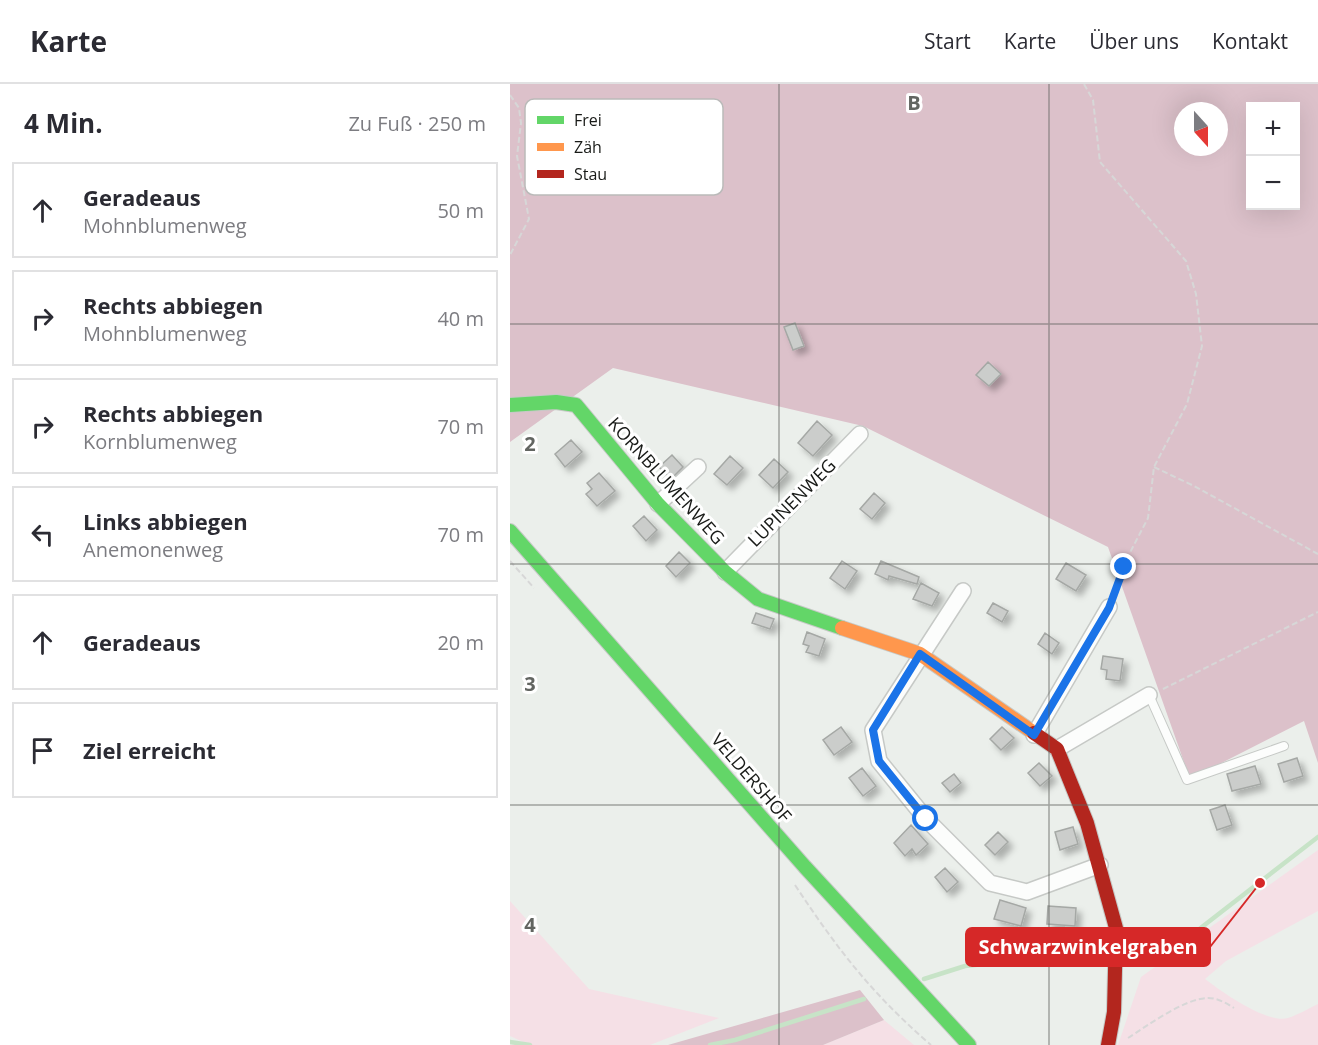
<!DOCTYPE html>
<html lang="de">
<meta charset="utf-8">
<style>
:root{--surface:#fff;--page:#f2f2f3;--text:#2b2b33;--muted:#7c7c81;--line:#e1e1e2}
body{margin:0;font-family:"Open Sans",sans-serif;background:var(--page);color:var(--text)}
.controls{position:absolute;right:18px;top:18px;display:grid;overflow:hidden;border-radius:0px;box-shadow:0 6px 24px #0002}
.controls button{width:54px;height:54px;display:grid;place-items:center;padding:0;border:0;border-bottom:2px solid var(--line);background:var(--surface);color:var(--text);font:30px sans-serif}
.compass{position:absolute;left:664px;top:18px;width:54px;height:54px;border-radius:50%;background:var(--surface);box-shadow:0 6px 24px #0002;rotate:159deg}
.stop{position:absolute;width:18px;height:18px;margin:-14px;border:4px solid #1a73e8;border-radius:50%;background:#fff}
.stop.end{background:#1a73e8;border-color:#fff;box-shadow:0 2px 6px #0008}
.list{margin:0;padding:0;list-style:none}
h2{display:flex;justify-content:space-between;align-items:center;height:78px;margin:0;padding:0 24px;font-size:26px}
h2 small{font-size:20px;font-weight:400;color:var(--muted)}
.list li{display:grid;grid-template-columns:39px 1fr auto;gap:18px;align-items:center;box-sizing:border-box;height:96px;margin:0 12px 12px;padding:0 12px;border:2px solid var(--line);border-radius:0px}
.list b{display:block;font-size:22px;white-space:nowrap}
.list p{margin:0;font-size:20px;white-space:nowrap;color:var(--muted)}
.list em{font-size:20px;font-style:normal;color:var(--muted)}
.icon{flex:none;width:33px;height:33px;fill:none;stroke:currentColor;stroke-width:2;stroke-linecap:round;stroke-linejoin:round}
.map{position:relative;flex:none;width:808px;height:961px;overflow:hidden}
header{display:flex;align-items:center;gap:36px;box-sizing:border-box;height:84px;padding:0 30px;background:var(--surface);border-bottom:2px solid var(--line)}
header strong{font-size:28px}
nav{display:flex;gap:33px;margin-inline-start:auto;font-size:21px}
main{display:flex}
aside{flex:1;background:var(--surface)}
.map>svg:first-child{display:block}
.green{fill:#f5e0e6}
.forest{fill:#dcc1ca;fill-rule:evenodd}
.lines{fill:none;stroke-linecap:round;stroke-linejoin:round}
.stream{stroke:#c7e3c7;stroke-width:4.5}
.building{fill:#cbcdcb;stroke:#a5a8a5;stroke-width:1.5;filter:url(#shadow)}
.lane-casing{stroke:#c6c9c6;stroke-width:10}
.street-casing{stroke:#c6c9c6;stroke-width:18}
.fast-casing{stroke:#c6c9c6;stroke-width:16}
.slow-casing{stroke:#c6c9c6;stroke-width:16}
.jam-casing{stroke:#c6c9c6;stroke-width:16}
.path{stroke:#d7d7d7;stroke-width:2;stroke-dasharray:6 3;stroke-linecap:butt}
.lane{stroke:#fcfdfc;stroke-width:8}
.street{stroke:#fcfdfc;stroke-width:15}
.fast{stroke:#63d668;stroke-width:14}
.slow{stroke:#ff974d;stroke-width:14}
.jam{stroke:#b3261e;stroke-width:14}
.route{stroke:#1a73e8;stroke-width:8}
.grid{fill:none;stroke:#626561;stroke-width:1.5;stroke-opacity:0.55}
.labels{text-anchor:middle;stroke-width:6;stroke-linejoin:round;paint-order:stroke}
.street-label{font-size:18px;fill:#181a17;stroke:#fff}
.key{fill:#fff;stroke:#babab9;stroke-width:1.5}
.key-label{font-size:16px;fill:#181a17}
.grid-label{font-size:20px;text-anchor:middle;font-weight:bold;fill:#626561;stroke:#fff;stroke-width:6;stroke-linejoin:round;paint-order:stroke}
.leader{fill:none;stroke:#d62828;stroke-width:2}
.callout-dot{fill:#d62828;stroke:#fff;stroke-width:2}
.callout{fill:#d62828;stroke:#d62828;stroke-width:2}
.callout-label{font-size:20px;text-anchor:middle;font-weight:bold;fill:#fff}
</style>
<header>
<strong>Karte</strong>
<nav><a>Start</a><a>Karte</a><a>Über uns</a><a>Kontakt</a></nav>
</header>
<main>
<aside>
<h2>4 Min.<small>Zu Fuß · 250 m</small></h2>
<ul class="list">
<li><svg class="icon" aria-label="ahead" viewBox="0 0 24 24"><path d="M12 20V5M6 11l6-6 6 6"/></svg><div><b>Geradeaus</b><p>Mohnblumenweg</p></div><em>50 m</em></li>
<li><svg class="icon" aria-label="right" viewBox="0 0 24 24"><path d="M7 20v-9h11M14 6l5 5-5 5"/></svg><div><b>Rechts abbiegen</b><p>Mohnblumenweg</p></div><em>40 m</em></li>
<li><svg class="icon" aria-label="right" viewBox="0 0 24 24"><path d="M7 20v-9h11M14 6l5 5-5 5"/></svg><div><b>Rechts abbiegen</b><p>Kornblumenweg</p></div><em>70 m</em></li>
<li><svg class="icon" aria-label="left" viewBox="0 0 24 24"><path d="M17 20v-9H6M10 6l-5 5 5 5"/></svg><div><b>Links abbiegen</b><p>Anemonenweg</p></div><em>70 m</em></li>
<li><svg class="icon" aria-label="ahead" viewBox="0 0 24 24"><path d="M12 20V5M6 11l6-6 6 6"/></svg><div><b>Geradeaus</b></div><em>20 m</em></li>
<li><svg class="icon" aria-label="arrive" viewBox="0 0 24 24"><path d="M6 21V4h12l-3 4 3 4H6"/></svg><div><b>Ziel erreicht</b></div></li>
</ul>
</aside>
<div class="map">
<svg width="808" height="961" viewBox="0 0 808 961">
<defs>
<filter id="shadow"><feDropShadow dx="5" dy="5" stdDeviation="3" flood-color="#0004"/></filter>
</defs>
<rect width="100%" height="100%" fill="#ebefeb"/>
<path class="green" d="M808,766v61l-92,50 -21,18c17,13 62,45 83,39 10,-3 21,-10 30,-14v41h-200l23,-68z
M0,817l79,88 130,29 -69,27h-120l-20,-9z
M374,936l30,25h-91z"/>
<path class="forest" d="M0,0h808v679l-14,-42 -114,58 -82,-232 -245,-121 -250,-58 -103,74zM740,22h46v100h-46zM673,27h36v36h-36z
M350,906l24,30 -61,25h-155z"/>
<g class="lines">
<path class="stream" d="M617,866l53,-6 138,-107
M414,895l41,-13 139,-14
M0,958l20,3
M200,961l25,-5 129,-41"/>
</g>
<path class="building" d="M285,239l9,23 -11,4 -9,-23z
M478,278l13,12 -12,12 -13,-11z
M307,337l15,14 -19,21 -15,-13z
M61,356l11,12 -17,15 -10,-13z
M162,371l11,12 -12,12 -12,-12z
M220,372l13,12 -16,17 -13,-11z
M264,375l14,13 -15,16 -14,-13z
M89,389l16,18 -18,15 -11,-12 6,-5 -5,-6z
M364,409l11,10 -13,16 -12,-10z
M134,432l13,14 -11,11 -13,-15z
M169,468l11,11 -14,14 -10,-11z
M332,477l15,10 -12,18 -15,-11z
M371,477l38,16 -2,7 -28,-8 -1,4 -13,-6z
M556,479l20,12 -10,16 -20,-12z
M411,499l18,10 -7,13 -19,-7z
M483,519l15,8 -6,11 -15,-9z
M246,529l18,6 -4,10 -18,-6z
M297,548l18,7 -6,17 -13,-4 3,-6 -6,-2z
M535,549l14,10 -7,11 -14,-10z
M593,572l20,3 -3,22 -14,-2 1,-9 -6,-1z
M331,643l11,15 -18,13 -11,-15z
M492,643l12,11 -13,12 -11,-11z
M787,674l6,18 -19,6 -6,-18z
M529,679l13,13 -12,10 -12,-13z
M745,682l6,18 -29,7 -5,-17z
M352,684l14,18 -13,10 -14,-18z
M444,690l7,9 -11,9 -8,-9z
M715,721l7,20 -15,5 -7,-20z
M401,741l17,19 -12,11 -4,-6 -7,7 -11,-13z
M563,743l5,17 -18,6 -5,-18z
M488,748l10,10 -13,13 -10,-10z
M435,784l13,14 -11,10 -12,-15z
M490,816l26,8 -5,18 -27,-7z
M538,822l28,2 -1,18 -28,-2z"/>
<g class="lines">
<defs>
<path id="lane" d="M639,611l38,85 97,-34"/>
<path id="street" d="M148,420l40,-37
M215,488l135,-138
M453,507l-90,139 6,31 47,58 64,64 37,9 73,-27
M524,651l75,-128
M547,665l92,-54"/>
<path id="fast" d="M0,321l46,-3 20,3 82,99 67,68 33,27 84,29
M0,447l295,336 164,178"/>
<path id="slow" d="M332,544l78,26 114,79"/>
<path id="jam" d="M524,649l23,16 30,74 29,105 -2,84 -6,33"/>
</defs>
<use href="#lane" class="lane-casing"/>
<use href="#street" class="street-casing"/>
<use href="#fast" class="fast-casing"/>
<use href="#slow" class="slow-casing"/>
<use href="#jam" class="jam-casing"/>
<path class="path" d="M574,0l9,16 7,62 86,99 10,33 6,52 -15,58 -33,63 -6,51 -25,48 -9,27
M0,11l9,13 2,15 -4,33 12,63 -19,36
M644,383l40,19 124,68
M0,477l24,27
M653,605l155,-77
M285,801c43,65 77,109 136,160
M618,954c19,-12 57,-40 80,-40 10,0 18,5 26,10"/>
<use href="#lane" class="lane"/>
<use href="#street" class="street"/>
<use href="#fast" class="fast"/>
<use href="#slow" class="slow"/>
<use href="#jam" class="jam"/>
</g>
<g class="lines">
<path class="route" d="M416,735l-47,-58 -6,-31 47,-76 114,81 75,-127 15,-41"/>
</g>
<path class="grid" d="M269,0v961M539,0v961M0,240h808M0,480h808M0,721h808"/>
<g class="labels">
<g class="street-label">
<text transform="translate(156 397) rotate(48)" y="6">KORNBLUMENWEG</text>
<text transform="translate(282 419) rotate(-45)" y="6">LUPINENWEG</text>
<text transform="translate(241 694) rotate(49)" y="6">VELDERSHOF</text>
</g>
</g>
<rect x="15" y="15" width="198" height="96" rx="9" class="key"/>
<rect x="27" y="32" width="27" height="8" fill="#63d668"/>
<rect x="27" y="59" width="27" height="8" fill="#ff974d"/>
<rect x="27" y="86" width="27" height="8" fill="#b3261e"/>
<g class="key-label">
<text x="64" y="42">Frei</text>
<text x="64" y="69">Zäh</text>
<text x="64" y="96">Stau</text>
</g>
<g class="grid-label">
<text x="404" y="26">B</text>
<text x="20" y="367">2</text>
<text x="20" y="607">3</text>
<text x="20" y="848">4</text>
</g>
<path class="leader" d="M750 799L700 863"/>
<circle class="callout-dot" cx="750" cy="799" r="6"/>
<rect class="callout" x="456" y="844" width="244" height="38" rx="6"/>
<g class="callout-label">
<text x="578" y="870">Schwarzwinkelgraben</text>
</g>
</svg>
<div class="controls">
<button>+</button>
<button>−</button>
</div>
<svg class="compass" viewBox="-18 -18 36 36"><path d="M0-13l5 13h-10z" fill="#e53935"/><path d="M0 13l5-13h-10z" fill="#7c7c81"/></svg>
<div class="stop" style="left:416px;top:735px"></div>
<div class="stop end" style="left:614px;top:483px"></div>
</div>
</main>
